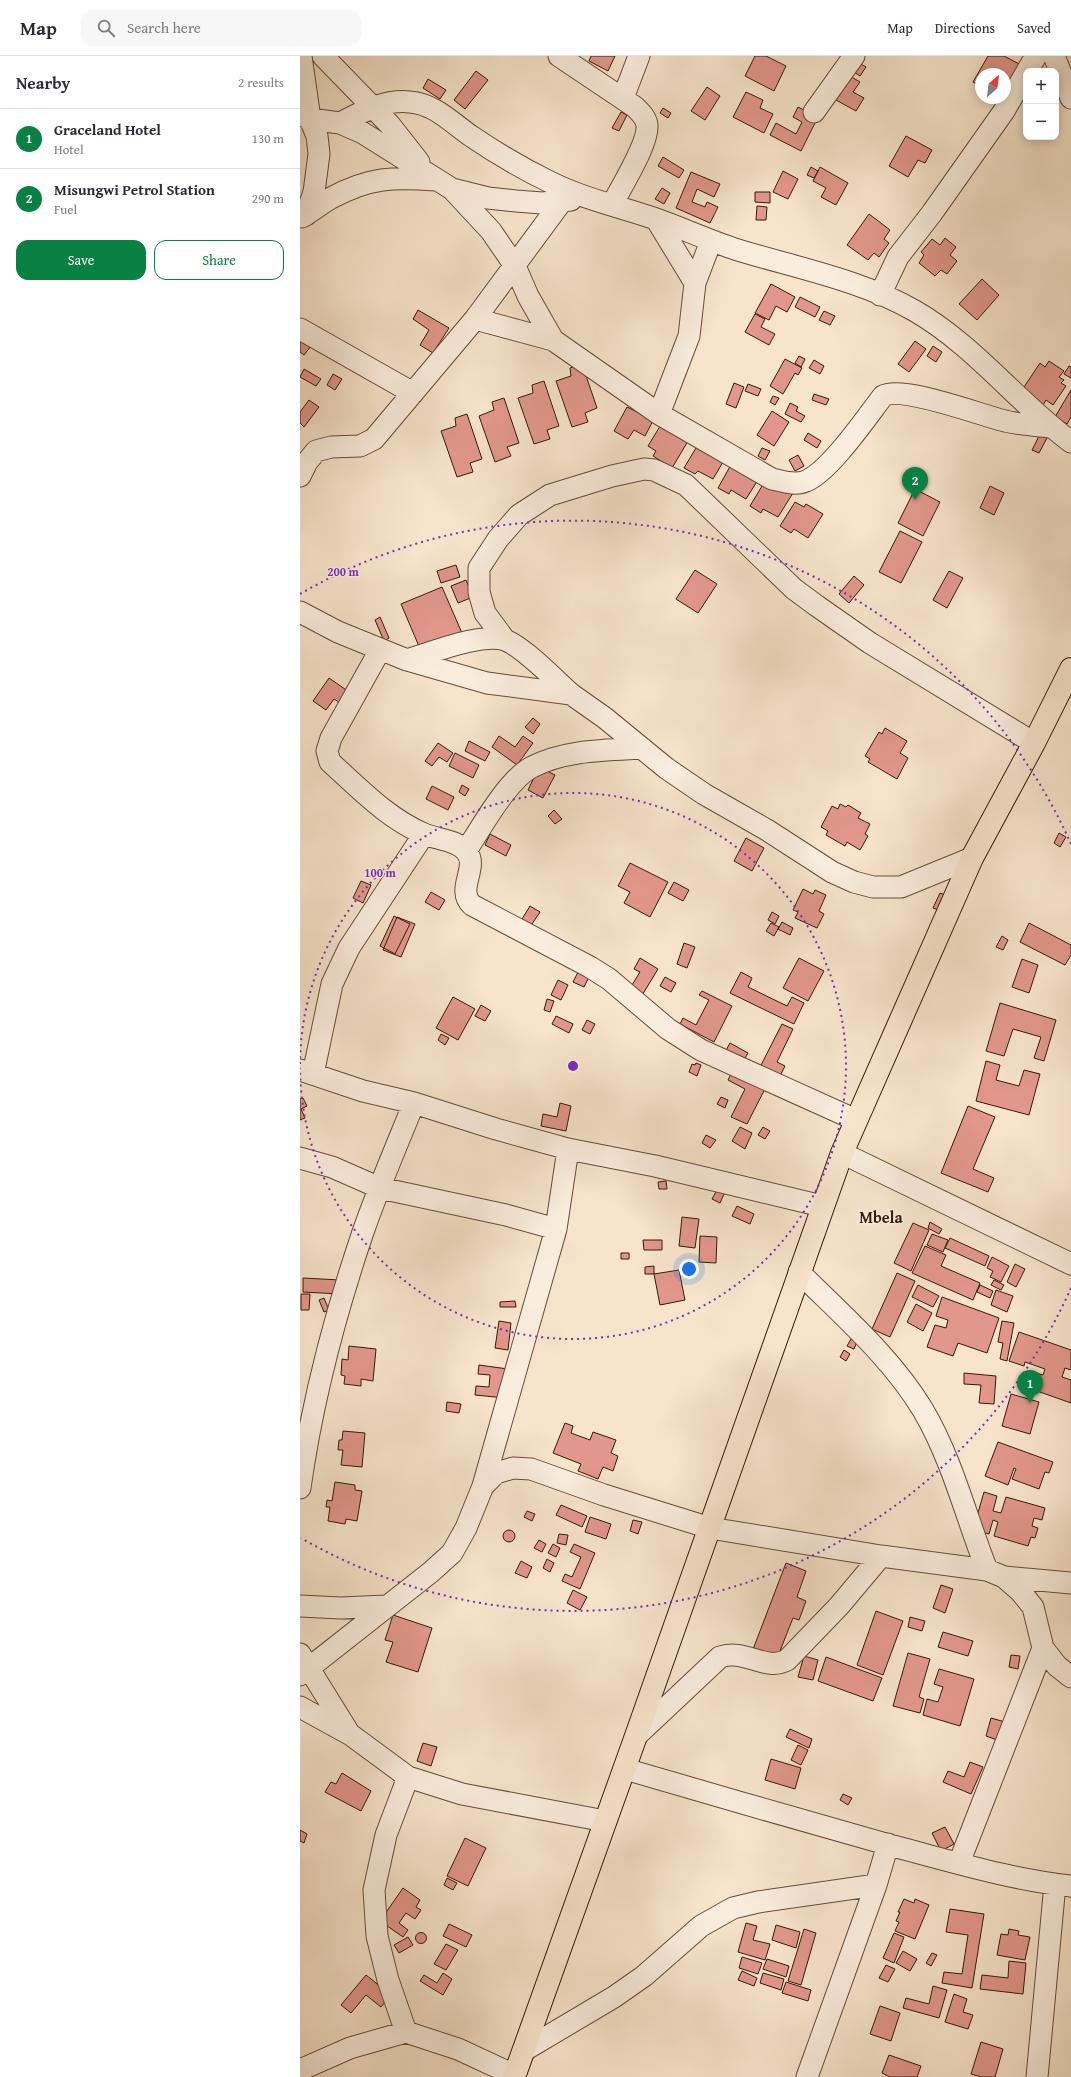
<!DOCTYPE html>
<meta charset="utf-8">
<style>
:root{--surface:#fff;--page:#f7f7f7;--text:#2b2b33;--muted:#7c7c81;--line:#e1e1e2;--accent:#0b8043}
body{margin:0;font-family:"Gentium Book Plus",serif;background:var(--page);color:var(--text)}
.controls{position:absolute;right:12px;top:12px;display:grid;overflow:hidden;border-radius:8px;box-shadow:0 2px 10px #0003}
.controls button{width:36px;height:36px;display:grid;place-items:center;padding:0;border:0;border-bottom:1px solid var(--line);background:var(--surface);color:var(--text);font:20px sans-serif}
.compass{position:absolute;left:675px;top:12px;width:36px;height:36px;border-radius:50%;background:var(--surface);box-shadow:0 2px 10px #0003;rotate:28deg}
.you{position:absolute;left:389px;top:1213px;width:14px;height:14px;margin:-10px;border:3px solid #fff;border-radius:50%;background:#1a73e8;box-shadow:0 0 0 6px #1a73e833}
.badge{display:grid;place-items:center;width:26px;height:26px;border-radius:50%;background:var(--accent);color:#fff;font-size:13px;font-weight:700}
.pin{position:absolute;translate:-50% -33px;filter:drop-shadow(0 1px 2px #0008)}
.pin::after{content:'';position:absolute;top:21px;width:14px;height:12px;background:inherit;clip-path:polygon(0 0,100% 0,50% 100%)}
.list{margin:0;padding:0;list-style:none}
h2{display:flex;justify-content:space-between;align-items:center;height:52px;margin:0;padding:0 16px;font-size:17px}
h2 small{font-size:13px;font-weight:400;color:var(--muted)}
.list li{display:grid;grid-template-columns:26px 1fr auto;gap:12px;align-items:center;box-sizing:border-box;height:60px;padding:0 16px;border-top:1px solid var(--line)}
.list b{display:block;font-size:15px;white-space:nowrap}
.list p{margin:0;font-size:13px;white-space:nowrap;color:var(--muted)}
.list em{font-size:13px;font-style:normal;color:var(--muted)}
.actions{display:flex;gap:8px;padding:12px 16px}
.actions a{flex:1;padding:9px 0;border:1px solid var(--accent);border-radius:12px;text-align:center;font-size:14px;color:var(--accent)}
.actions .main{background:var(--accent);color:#fff}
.icon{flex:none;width:22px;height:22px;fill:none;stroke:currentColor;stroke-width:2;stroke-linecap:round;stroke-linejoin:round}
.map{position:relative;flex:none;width:771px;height:2021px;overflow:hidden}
header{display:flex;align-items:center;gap:24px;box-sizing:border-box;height:56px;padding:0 20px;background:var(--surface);border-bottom:1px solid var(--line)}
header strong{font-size:19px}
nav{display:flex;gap:22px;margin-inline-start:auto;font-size:14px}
.search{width:280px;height:36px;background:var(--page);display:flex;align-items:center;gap:10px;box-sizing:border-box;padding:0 14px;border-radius:12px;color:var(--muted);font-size:15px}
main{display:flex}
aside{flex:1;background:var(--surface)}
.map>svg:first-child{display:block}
.building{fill:#e1978b;stroke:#37190b}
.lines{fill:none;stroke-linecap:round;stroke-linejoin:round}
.street-casing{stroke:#674c3b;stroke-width:23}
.highway-casing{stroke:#37190b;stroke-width:24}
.street{stroke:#faeddd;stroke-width:21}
.highway{stroke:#f7e4cb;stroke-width:22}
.ring{fill:none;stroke:#7b2cbf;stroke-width:2;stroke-dasharray:2 4}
.labels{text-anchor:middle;stroke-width:3;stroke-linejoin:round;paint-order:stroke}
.quarter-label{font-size:16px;font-weight:bold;fill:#37190b;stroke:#faeddd}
.centre{fill:#7b2cbf;stroke:#faeddd;stroke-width:2}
.ring-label{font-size:12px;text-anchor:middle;font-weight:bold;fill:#7b2cbf;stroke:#faeddd;stroke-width:3;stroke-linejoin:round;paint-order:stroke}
</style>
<header>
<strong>Map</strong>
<div class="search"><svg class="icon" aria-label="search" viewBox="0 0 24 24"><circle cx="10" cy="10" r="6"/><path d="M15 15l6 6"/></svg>Search here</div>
<nav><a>Map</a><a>Directions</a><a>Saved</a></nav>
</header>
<main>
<aside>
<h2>Nearby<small>2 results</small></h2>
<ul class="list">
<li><span class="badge">1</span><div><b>Graceland Hotel</b><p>Hotel</p></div><em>130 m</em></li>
<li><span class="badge">2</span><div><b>Misungwi Petrol Station</b><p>Fuel</p></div><em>290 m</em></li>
</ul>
<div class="actions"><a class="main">Save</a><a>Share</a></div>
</aside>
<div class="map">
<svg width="771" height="2021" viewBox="0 0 771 2021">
<rect width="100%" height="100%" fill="#f7e4cb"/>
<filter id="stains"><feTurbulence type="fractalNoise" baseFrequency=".005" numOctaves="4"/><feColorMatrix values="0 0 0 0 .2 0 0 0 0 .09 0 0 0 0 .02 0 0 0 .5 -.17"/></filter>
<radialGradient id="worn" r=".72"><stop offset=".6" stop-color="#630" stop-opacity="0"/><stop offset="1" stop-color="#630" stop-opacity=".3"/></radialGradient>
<path class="building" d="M291,0h24l-7,15 -19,-10z
M455,0h11l20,10 -12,25 -29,-15z
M688,0h16l19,10 -18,32v-24h-24v12l-8,-4z
M556,5l10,6 -6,9 -9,-6z
M176,15l12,9 -23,29 -11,-9z
M550,20l10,6 -7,10 11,6 -8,13 -20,-11z
M128,23l18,11 -6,9 -17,-11z
M407,31l13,9 -15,24 -14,-9z
M446,36l17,8 -3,8 13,6 -9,19 -31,-16z
M498,51l20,10 -17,34 -31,-16 6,-12 20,11 6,-12 -9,-5z
M363,52l8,5 -3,5 -8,-5z
M321,56l6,3 -8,16 -7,-3z
M606,80l26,14 -7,13 -7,-3 -10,17 -19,-11z
M363,101l21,13 -5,8 -21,-12z
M511,111l7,4 -4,7 -7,-3z
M520,111l28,16 -12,22 -15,-8 5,-9 -13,-7z
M483,115l15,8 -10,20 -15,-7z
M391,116l29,12 -6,13 -17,-8 -5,13 13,5 2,-5 11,5 -8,16 -34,-15z
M362,132l8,5 -6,11 -9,-5z
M455,136h15v11l-15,-1z
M457,150l10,1 -1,13h-10z
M569,158l21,16 -6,9 5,4 -10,14 -5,-4 -6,7 -21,-15z
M645,182l11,9 -6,8 7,6 -10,13 -6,-4 -6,6 -16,-13 5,-8 -3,-3 11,-13 8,6z
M682,223l17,16 -22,25 -18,-16z
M471,228l24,13 -8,15 -11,-6 -7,14 -14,-7z
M500,241l20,10 -5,10 -20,-10z
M118,254l31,18 -16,25 -13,-8 9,-15 -16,-11z
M524,255l11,5 -5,9 -11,-5z
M455,258l10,5 -4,8 14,7 -6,11 -24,-13z
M3,283l8,7 -7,9 -4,-3v-10z
M615,285l11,8 -17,23 -11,-8z
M633,290l9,6 -6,10 -9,-6z
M499,300l6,3 -4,8 -6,-4z
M485,303l17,9 -4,7 -3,-2 -12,21 -13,-8z
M514,304l10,6 -4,8 -11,-6z
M749,305l15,10 -5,6 5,3 -3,3 5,3 -13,19 -7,-5 -4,7 -22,-14 20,-30 5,4z
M282,308l15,44 -12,5 3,9 -16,5 -16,-46 15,-5 -1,-8z
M769,310l2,1v11l-7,-4z
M4,313l17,10 -5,7 -16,-9z
M33,318l9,5 -7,11 -8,-5z
M244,325l15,45 -12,4 3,9 -16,5 -16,-46 15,-5 -1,-8z
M434,327l10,4 -8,21 -10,-4z
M448,328l13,5 -3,7 -13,-5z
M771,334v27l-4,7 -12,-7z
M514,338l15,5 -3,6 -14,-5z
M473,340l6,2 -4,7 -5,-3z
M204,342l15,45 -12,4 4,9 -16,6 -16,-46 15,-6 -2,-8z
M9,344l10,7 -15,20 -4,-4v-11z
M490,347l8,4 -2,4 9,5 -4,6 -16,-8z
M327,351l14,7 14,3 -10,19 -11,-6 -6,9 -14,-8z
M472,355l17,11 -15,24 -17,-11z
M167,358l15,45 -12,4 3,9 -16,5 -16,-46 15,-5 -1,-8z
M362,367l29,13 -19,32 -19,-12 3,-5 -8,-5z
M741,376l7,4 -9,17 -7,-3z
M508,377l13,8 -4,7 -13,-8z
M399,387l28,12 -14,24 -15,-8 -3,3 -11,-6z
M462,392l8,3 -5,9 -7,-4z
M498,399l6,11 -9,5 -6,-11z
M432,407l29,12 -15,24 -15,-9 -2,4 -11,-6z
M465,425l28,12 -15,24 -15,-8 -2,4 -11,-7z
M690,430l14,7 -10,22 -14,-7z
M615,433l25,13 -17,34 -25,-13z
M495,446l9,5 2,-3 17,10 -15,24 -14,-9 -3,4 -11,-7z
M600,475l22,11 -21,41 -22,-11z
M156,509l4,12 -19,6 -4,-12z
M395,514l22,14 -19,29 -22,-14z
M649,515l14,7 -16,30 -14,-8z
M554,520l10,9 -15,18 -10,-9z
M166,524l7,17 -15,6 -7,-17z
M142,531l20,46 -41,18 -20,-47z
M80,561l9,21 -5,3 -9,-21z
M29,622l23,16 -8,11 -10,-6 -8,11 -13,-9z
M233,662l7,6 -7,10 -8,-7z
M585,672l22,13 -7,12 8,5 -11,21 -29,-17 2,-3 -5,-3 14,-24 3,2z
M199,680l16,11 8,-11 10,7 -16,22 -25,-18z
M169,685l21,11 -5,9 -20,-10z
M138,687l15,10 -6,9 -8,-5 -7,9 -7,-5z
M155,697l24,12 -6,13 -24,-12z
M239,711l16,8 -12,23 -15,-8z
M162,729l7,4 -4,7 -6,-4z
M132,730l22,11 -6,13 -22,-11z
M540,748l6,3 2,-2 13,8 -3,5 12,6 -5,10 3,2 -8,14 -13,-8 -2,4 -19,-11 2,-4 -7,-4 11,-21 6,3z
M254,754l8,9 -7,5 -7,-8z
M759,777l7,4 -6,10 -6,-4z
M190,778l21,11 -5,11 -21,-11z
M446,782l18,10 -12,23 -18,-10z
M330,807l38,19 -18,35 -26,-14 6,-11 -12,-6z
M61,825l10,4 -8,18 -10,-5z
M374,826l15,8 -6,11 -15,-8z
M503,833l10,5 2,-4 11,5 -7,16 5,3 -7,14 -22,-10 3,-6 -5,-2z
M131,836l14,8 -6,10 -14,-8z
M640,837l8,3 -7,15 -8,-3z
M230,850l10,6 -12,18 -9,-6z
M472,856l7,4 -4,8 -7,-4z
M94,860l16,8 -15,30 -15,-8z
M97,861l18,7 -14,33 -18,-7z
M482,866l11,6 -3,7 -12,-6z
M471,867l8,4 -5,9 -8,-5z
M729,867l42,22v10l-6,10 -45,-23z
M702,880l6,4 -5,10 -7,-3z
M384,887l11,4 -8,21 -10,-4z
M340,902l18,11 -17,28 -12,-7 11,-18 -6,-3z
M499,902l25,13 -16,30 -25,-13z
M722,903l16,6 -9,28 -17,-6z
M278,916l11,5 -5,10 -11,-5z
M441,916l11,6 -4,9 39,19 5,-9 12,6 -10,21 -64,-31z
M365,921l11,6 -5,9 -11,-6z
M258,924l10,5 -7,15 -10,-5z
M402,935l30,15 -18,36 -34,-18 3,-6 13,7 13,-25 -10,-5z
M153,941l22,12 -17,31 -22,-12z
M247,943l7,2 -4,11 -6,-2z
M700,947l56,17 -12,41 -10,-3 7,-21 -28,-8 -9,27 -18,-5z
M181,949l10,6 -6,10 -10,-5z
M256,960l17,8 -4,9 -17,-9z
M287,964l8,4 -5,10 -8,-4z
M482,968l11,5 -16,33 8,4 -6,12 -20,-9z
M141,978l8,4 -4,7 -7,-5z
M430,987l18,10 -6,11 -18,-10z
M686,1005l14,4 -4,15 23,6 5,-16 16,4 -11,41 -53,-14z
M396,1007l5,2 -4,11 -8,-4 3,-8 3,1z
M432,1016l35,13 -20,39 -16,-7 14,-28 -17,-9z
M421,1041l7,3 -3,8 -8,-4z
M3,1042l4,8 -6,3 4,9 -5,2v-21z
M260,1047l11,3 -5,25 -25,-5 2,-12 14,3z
M668,1050l27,11 -22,52 21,9 -6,14 -47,-19z
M440,1071l12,6 -7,16 -13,-8z
M463,1071l7,4 -5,8 -7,-4z
M406,1079l10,5 -6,8 -8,-5z
M366,1125l1,8h-8l-1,-7z
M417,1134l7,4 -4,9 -8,-4z
M437,1150l17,8 -4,10 -18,-8z
M382,1161l17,2 -4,29 -16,-2z
M630,1166l12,7 -3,5 -11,-6z
M613,1167l16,7 -18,41 -17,-8z
M632,1178l16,6 -5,12 -16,-7z
M400,1180l17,1 -1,26 -17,-1z
M650,1182l39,18 -4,10 -40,-18z
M343,1184h19v10h-18z
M625,1190l21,9 -5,11 39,17 -7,17 -61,-27z
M321,1197h8v6h-8z
M692,1201l17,9 -8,16 -11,-5 3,-6 -6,-3z
M715,1208l10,5 -9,18 -9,-5z
M354,1210v8h-9v-7z
M379,1214l6,30 -25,5 -6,-31z
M597,1217l18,8 -25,56 -18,-8z
M3,1222l37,2v14l-37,-2z
M694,1224l10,5 -3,5 -10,-5z
M618,1229l21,11 -6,11 -21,-10z
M680,1229l13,6 -3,7 -13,-6z
M696,1234l17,6 -6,16 -16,-7z
M1,1238h9l-1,16h-8z
M642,1241l57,21 -12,35 -29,-10 -5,13 -26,-9 8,-22 11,3 2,-8 -12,-4z
M24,1242l5,12 -5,2 -5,-12z
M215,1245l1,6h-16v-5z
M616,1248l16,9 -9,18 -16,-9z
M199,1265l12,2 -3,27 -13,-2z
M702,1265l12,2 -7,38 -7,-2 3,-16 -5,-1z
M719,1276l52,18v20l-6,-2 -3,9 9,3v23l-34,-12 3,-6 -8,-3 4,-9 7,2 2,-6 -20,-7 -1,4 -15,-5z
M551,1283l6,3 -3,7 -7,-3z
M49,1290l27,3 -3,32 -12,-2v7l-17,-2 1,-8 -4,-1 1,-16 6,1z
M544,1294l6,4 -4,7 -6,-4z
M179,1309l29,4 -3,29 -30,-3 1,-9 13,1 1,-12 -12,-1z
M664,1317l32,3 -2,28 -15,-1 2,-18 -17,-1z
M711,1338l28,8 -9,32 -28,-8z
M147,1346l14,2 -2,9 -13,-2z
M265,1367l8,3 -2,7 19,7 3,-8 23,8 -5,13 7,3 -5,15 -10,-4 -5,12 -20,-8 3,-7 -28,-11z
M43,1375l22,2 -3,34 -21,-2 2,-15h-5l1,-10h3z
M698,1386l55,20 -4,11 -4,-1 -6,17 -27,-10 4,-10 -2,-1 -6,17 -23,-9z
M35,1426l20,3v5l7,1 -5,30 -11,-2 -1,5 -17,-3 2,-14h-4l1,-7 5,1z
M684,1436l13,4 -4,15 8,2 5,-16 39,11 -3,12 -8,-2 -2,8 6,2 -3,10 -4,-1 -3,9 -34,-10 4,-14 -5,-2 -4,14 -16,-4z
M261,1449l26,11 -5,11 -26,-12z
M227,1455l8,3 -3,7 -8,-4z
M290,1461l21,7 -5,15 -21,-7z
M333,1464l9,2 -4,12 -8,-3z
M203 1480a6 6 0 1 1 12 0a6 6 0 1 1-12 0Z
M259,1478l9,1 -2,10 -9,-2z
M239,1484l7,4 -4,8 -8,-4z
M253,1488l7,4 -4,9 -8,-4z
M274,1488l21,9 -15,36 -18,-8 3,-7 7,3 9,-20 -11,-5z
M247,1503l7,4 -4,9 -7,-4z
M221,1505l11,6 -5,11 -12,-5z
M486,1507l20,8 -9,26 9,4 -7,19 -6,-2 -17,43 -24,-9z
M641,1529l12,4 -8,24 -12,-5z
M273,1534l14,7 -7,13 -13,-7z
M576,1555l27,10 -20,54 -26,-10z
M93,1559l39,13 -14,44 -32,-10 7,-20 -8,-2z
M610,1561l15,4 -3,10 -14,-4z
M643,1576l30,9 -5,15 -30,-9z
M608,1597l22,6 -11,38 5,2 -4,14 -27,-7z
M711,1599l9,1 -2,13 -9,-2z
M504,1600l14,4 -5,20 -15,-3z
M526,1601l56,21 -9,23 -55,-20z
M639,1613l35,10 -14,47 -37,-11 4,-16 11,3 5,-15 -9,-3z
M691,1662l14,4 -5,19 -14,-5z
M490,1673l22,10 -3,9 -23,-11z
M123,1687l14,4 -6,19 -14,-5z
M498,1689l10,5 -7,15 -10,-5z
M471,1703l30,9 -6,21 -30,-9z
M670,1706l13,5 -12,27 -28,-12 5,-11 16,6z
M42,1717l29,18 -10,20 -36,-19 6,-10 5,2z
M543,1738l9,4 -4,7 -8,-5z
M645,1771l9,17 -13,7 -9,-18z
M0,1774l7,4 -3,9 -4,-2z
M165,1782l21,10 -18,38 -21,-10z
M147,1822l10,5 -4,7 -9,-5z
M103,1832l17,12 -4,7 5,3 -6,9 -9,-6 -7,10 9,7 -5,7 -23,-16z
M604,1843l10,4 1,-4 14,6 -14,34 -20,-8 4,-9 -3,-1 4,-9h-2z
M650,1853l34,5 -12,74 -30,-5 2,-11 18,2 6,-39 -22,-3z
M446,1867l11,3 -4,14 17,4 -5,16 -27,-8z
M149,1868l23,11 -6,12 -23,-11z
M476,1869l24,7 -4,16 -24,-8z
M504,1873l12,4 -15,52 -13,-4z
M709,1873l10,2 -1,4 12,2 -5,23 -28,-5 4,-21 7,1z
M115.5 1882a5.5 5.5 0 1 1 11 0a5.5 5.5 0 1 1-11 0Z
M594,1877l10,4 -10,26 -11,-5z
M108,1881l5,8 -14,8 -5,-8z
M146,1888l12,6 -12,20 -12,-6z
M603,1895l14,8 -7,12 -14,-8z
M632,1897l5,2 -6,11 -5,-3z
M442,1901l20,6 -4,11 -19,-6z
M467,1903l22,7 -3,11 -23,-8z
M709,1905l17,2 -3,31 -43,-5 2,-14 26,3z
M586,1909l9,4 -7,13 -9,-4z
M442,1915l15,7 -3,8 -16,-6z
M143,1917l9,6 -9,16 -23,-14 4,-6 13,8z
M463,1917l21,6 -3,11 -21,-7z
M66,1919l25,20 -10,12 -15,-12 -15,18 -10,-8z
M486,1926l25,8 -3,11 -26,-8z
M633,1930l14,4 -8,28 -36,-10 3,-10 23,6z
M654,1938l13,5 -4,13 10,3 -5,14 -23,-7z
M580,1950l20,7 -9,28 -21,-7z
M681,1986l22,7 -8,28h-14l-10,-3z
M589,1999l32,11 -4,11h-27l-8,-4z"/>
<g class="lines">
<defs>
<path id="street" d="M1,0l9,63 7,17 2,18 -5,38 -8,23
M23,0l67,69 29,37
M259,0l76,51c5,5 11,10 12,18 2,18 -26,62 -35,80
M754,0l17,42
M727,15l9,-15
M323,42l16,-42
M514,56l40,-56
M0,58l10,5 30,4 23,10 89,56 36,9 28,3 26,2 29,-3
M40,67c22,-11 45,-24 70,-21 25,2 42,21 61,34 25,17 52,33 79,46 34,17 71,25 106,37 28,10 54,22 82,31 59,18 123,30 177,61 59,34 102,91 156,131
M152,133l39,42 24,35 13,30 25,44 106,74 113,65c10,2 23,7 34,2 24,-10 60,-63 77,-85 19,-11 97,19 122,25 15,4 31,4 46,6
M2,161c10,-6 19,-13 29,-19 39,-21 62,-21 105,-18
M356,163l39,64
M580,239l18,-38 34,-44 72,-102 22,-38
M175,263l78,21
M0,273l113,64
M359,358l30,-78 6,-53 16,-42
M0,420l7,-14 9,-11 15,-4 29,-1 14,-7 101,-120 87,-118
M0,556l38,20 69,28 80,23 84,11 34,24 61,50 38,26 63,36 65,42 22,10 19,5h28l71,-29
M205,584l-20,-27 -6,-21v-24l19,-29 21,-24 31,-20 62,-19 32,-7 10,1 32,15 108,104 23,17 53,37 164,100
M80,594l-49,88 -4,13 3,11c30,27 57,56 94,72 12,5 33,6 42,17 14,16 -11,38 6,54l118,62 19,12 59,50 33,21 155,70
M107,604c24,-7 76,-28 98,-20 19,7 50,40 66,54
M166,795c15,-23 42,-72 66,-84 32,-17 74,-17 110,-19
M0,1014l63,21 51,12 82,26 72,20 87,17 167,40
M13,1018l19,-90 17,-36 75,-114
M542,1097l229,111
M0,1102l32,9 48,21 126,27 50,14
M499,1216c43,43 92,85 124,138 29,49 43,107 64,160
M183,1430l73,-257 12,-80
M0,1432c12,-86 34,-170 62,-253 15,-44 34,-88 52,-132
M704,1521l67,6
M0,1550l41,2 45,-2
M0,1598l49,79
M0,1619l131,-103 21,-19 14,-25 17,-42 13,-13 17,-5 18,1 73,26 106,33 171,28 106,14 17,7 16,14 13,16 10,41 14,18 14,11
M0,1651l51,28 57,42 54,17 143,27
M336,1680l84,-79c25,-9 45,15 67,3l52,-54 42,-50
M325,1713c89,26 179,52 268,77 58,15 119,34 178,40
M659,1807l84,-215
M106,1976l-18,-52 -11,-44 -3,-46 12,-55 22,-58
M223,1995l91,-54 30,-21 57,-50 32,-18 25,-6 118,-17
M0,2014l50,-22 56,-16 52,17 56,26
M507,2021l69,-192 12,-41
M737,2021l18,-193"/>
<path id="highway" d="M214,2021l122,-341 206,-583 130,-295 62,-115 37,-74"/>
</defs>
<use href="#street" class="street-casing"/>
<use href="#highway" class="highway-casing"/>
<use href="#street" class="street"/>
<use href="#highway" class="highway"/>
</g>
<g class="ring">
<path d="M0 1008A273 273 0 1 1 0 1012"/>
<path d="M771 1232A545 545 0 0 1 1 1482M0 538A545 545 0 0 1 771 788"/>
</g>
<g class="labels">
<g class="quarter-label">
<text x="581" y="1167">Mbela</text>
</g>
</g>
<circle cx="273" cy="1010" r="6" class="centre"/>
<g class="ring-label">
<text x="43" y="520">200 m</text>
<text x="80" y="821">100 m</text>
</g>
<rect width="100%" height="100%" filter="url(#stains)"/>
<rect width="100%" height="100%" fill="url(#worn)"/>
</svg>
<div class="controls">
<button>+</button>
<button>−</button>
</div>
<svg class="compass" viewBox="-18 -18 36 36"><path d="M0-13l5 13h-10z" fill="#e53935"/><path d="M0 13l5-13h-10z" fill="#7c7c81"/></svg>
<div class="you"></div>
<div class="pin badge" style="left:730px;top:1347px">1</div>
<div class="pin badge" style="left:615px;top:444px">2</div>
</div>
</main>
